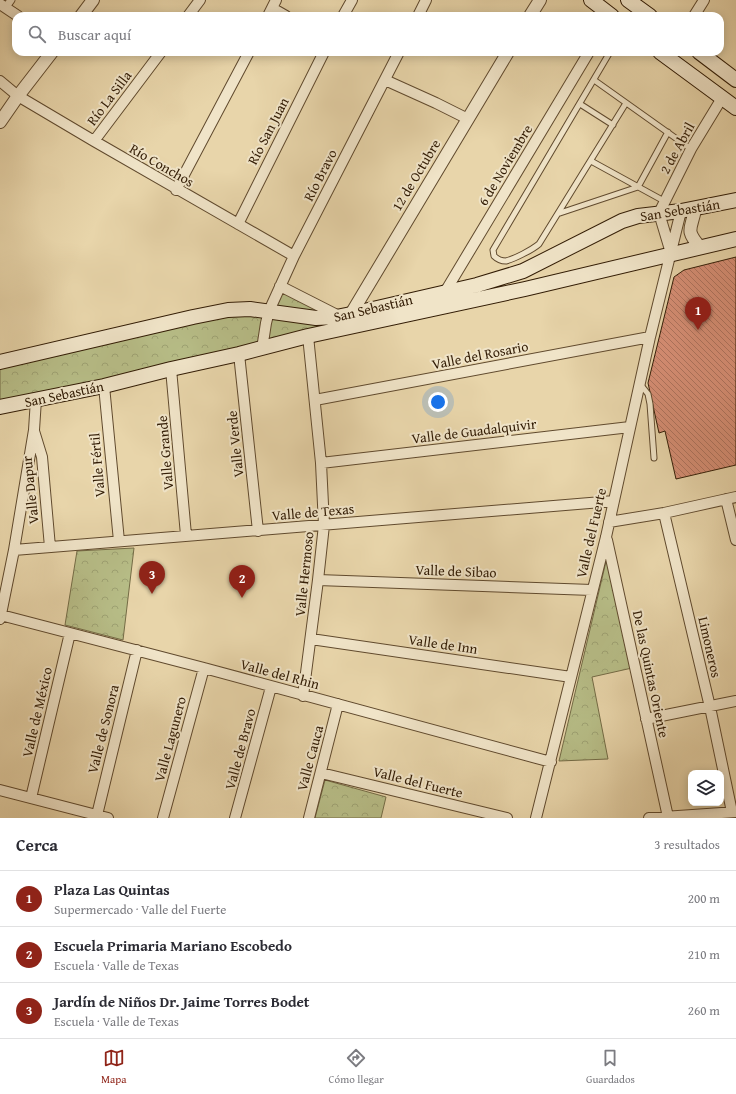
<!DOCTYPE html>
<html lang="es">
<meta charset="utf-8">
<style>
:root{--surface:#fff;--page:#f2f2f3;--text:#2b2b33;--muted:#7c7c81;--line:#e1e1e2;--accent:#8f2418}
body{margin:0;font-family:"Gentium Book Plus",serif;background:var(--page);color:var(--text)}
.controls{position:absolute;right:12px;bottom:12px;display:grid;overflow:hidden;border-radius:8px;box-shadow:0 2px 10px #0003}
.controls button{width:36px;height:36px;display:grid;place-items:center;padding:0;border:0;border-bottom:1px solid var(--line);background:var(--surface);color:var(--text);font:20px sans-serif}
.you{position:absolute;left:438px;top:402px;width:14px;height:14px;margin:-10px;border:3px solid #fff;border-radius:50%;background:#1a73e8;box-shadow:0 0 0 6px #1a73e833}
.badge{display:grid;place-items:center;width:26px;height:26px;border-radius:50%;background:var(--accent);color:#fff;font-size:13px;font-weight:700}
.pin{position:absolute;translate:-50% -33px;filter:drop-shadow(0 1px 2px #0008)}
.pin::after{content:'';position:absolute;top:21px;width:14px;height:12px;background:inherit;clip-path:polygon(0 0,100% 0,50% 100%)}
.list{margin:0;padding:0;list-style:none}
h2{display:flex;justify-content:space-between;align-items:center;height:52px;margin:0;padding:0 16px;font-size:17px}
h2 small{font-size:13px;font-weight:400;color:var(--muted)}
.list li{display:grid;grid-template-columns:26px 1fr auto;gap:12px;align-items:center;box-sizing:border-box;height:56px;padding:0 16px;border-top:1px solid var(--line)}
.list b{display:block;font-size:15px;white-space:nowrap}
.list p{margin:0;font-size:13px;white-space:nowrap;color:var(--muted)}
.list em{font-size:13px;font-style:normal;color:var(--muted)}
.icon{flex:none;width:22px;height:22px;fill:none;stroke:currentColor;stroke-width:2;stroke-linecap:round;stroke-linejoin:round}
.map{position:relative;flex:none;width:736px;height:818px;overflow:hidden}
.search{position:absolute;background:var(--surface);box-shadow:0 2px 10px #0003;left:12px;right:12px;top:12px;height:44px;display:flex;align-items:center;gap:10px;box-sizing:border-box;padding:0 14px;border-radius:12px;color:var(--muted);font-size:15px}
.sheet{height:220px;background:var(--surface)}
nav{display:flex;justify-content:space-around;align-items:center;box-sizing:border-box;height:56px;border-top:1px solid var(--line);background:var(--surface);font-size:11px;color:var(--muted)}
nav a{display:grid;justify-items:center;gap:2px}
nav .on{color:var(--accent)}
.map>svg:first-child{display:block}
.park{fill:url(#park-crowns);stroke:#746c46}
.building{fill:url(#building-back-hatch);stroke:#321c05}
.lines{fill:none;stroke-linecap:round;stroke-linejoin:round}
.service-casing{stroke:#604a2e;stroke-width:7}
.pedestrian-casing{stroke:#604a2e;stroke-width:9}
.minor-casing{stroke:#604a2e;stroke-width:12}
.tertiary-casing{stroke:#604a2e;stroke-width:14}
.secondary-casing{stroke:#321c05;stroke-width:16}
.service{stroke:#f0e4c8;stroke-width:5}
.pedestrian{stroke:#f0e4c8;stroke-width:7}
.minor{stroke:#f0e4c8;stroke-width:10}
.tertiary{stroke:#f0e4c8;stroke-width:12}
.secondary{stroke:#f0e4c8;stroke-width:14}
.labels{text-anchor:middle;stroke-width:4;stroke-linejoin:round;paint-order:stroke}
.street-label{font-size:14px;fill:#321c05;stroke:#f0e4c8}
</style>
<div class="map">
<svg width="736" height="818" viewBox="0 0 736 818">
<defs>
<pattern id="park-crowns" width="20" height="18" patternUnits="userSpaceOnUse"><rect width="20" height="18" fill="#b7bd87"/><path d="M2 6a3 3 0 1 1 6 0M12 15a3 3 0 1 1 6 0" fill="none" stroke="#9ea273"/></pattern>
<pattern id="building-back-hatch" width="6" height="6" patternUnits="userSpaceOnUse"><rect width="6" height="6" fill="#d78e75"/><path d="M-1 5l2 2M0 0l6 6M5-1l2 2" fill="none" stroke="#af735e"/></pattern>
</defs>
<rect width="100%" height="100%" fill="#e8d5aa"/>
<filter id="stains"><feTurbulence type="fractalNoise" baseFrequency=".005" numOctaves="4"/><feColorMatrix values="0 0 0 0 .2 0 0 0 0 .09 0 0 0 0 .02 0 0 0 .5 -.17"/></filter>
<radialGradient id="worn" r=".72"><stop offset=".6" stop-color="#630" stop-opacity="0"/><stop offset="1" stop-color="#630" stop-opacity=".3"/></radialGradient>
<path class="park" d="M280,286l61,30 1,13 -342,78v-45l214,-49 55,-2z
M134,548l-11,92 -58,-15 12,-74z
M608,553l24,115 -40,9 16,82 -49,2z
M325,780l61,17 -5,21h-66z"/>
<path class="building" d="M736,257v208l-60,14 -11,-48 -6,2 -11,-50 26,-106 10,-7z"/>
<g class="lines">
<defs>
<path id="service" d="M610,52l-117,198 1,6c3,3 7,5 12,5 8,-2 26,-11 33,-17l87,-141
M594,80l97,69
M580,104l33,21
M591,161l73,40
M560,213l78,-26 30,-55
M640,384l8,10 2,10 4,54"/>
<path id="pedestrian" d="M6,7l5,-7"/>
<path id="minor" d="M0,4l18,12
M272,8l14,8
M188,16l12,-16
M268,16l8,-16
M343,16l9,-16
M418,16l8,-16
M694,16l10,-16
M385,80l51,23 32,16
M0,81l18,15 76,45 200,115
M94,141l67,-89
M176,190l73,-138
M238,224l86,-172
M671,253l-12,-40 32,-64 31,-51
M280,286l59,30
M445,292l144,-240
M262,349l4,-26 3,-12 25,-55 105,-204
M239,354l19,177
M171,369l15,166
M104,386l15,155
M315,400l335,-63
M34,431l8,26 8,90
M321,463l309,-36
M726,499l10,41
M664,513l46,194 22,105
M609,522l55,-9 72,-16
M607,540l61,277
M14,550l600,-49
M318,580l274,10
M1,615l203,53 347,94
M0,619l14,-69 20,-120 2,-31
M311,639l260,38
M303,696l15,-116 6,-55 -3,-62 -13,-127
M646,719l90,-18
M321,773l186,45
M0,790l108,28
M31,798l39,-165
M97,815l40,-165
M163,818l41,-150
M235,818l36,-131
M309,818l29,-114
M536,818l70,-281 44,-200 31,-126
M649,818l87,-6"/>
<path id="tertiary" d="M81,16l12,-16
M530,16l10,-16
M0,122l18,-26 34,-44
M695,209c-3,20 -11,20 5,38
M351,314l157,-262"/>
<path id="secondary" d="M591,0l21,16
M628,0l22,16
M660,52l76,56
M699,52l37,28
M0,362l193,-45 35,-7 22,-1 66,9 20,-1 15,-3 126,-29 46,-14 99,-50 16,-5 43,-5 55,-11
M0,407l104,-21 67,-17 68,-15 69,-18 217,-47 211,-50"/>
</defs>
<use href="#service" class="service-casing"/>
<use href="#pedestrian" class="pedestrian-casing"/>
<use href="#minor" class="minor-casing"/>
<use href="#tertiary" class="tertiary-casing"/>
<use href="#secondary" class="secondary-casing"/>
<use href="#service" class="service"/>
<use href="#pedestrian" class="pedestrian"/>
<use href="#minor" class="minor"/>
<use href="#tertiary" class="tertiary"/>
<use href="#secondary" class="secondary"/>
</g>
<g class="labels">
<g class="street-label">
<text transform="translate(109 98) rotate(-53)" y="5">Río La Silla</text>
<text transform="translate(268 131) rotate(-63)" y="5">Río San Juan</text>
<text transform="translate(677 148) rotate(-61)" y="5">2 de Abril</text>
<text transform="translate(162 165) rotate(30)" y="5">Río Conchos</text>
<text transform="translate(505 165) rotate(-59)" y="5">6 de Noviembre</text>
<text transform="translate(320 175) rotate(-63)" y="5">Río Bravo</text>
<text transform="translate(416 175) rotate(-59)" y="5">12 de Octubre</text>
<text transform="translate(680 210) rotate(-9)" y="5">San Sebastián</text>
<text transform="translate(373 308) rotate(-13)" y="5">San Sebastián</text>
<text transform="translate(480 355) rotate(-11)" y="5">Valle del Rosario</text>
<text transform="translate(64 394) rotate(-12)" y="5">San Sebastián</text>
<text transform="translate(474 431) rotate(-7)" y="5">Valle de Guadalquivir</text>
<text transform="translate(235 444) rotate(-96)" y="5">Valle Verde</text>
<text transform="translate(165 453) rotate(-95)" y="5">Valle Grande</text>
<text transform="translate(97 465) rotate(-95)" y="5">Valle Fértil</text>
<text transform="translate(30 490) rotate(-96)" y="5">Valle Dapur</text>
<text transform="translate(313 512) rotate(-5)" y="5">Valle de Texas</text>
<text transform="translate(591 533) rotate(-77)" y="5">Valle del Fuerte</text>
<text transform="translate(456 571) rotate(2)" y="5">Valle de Sibao</text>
<text transform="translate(304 574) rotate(-84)" y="5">Valle Hermoso</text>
<text transform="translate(443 644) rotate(8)" y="5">Valle de Inn</text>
<text transform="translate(710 647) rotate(77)" y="5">Limoneros</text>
<text transform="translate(280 674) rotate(15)" y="5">Valle del Rhin</text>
<text transform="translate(651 674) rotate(78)" y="5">De las Quintas Oriente</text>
<text transform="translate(37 712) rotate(-77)" y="5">Valle de México</text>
<text transform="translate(103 729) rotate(-76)" y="5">Valle de Sonora</text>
<text transform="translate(170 739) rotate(-75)" y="5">Valle Lagunero</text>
<text transform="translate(240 749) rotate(-75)" y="5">Valle de Bravo</text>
<text transform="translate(310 758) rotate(-75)" y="5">Valle Cauca</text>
<text transform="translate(418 782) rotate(14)" y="5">Valle del Fuerte</text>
</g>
</g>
<rect width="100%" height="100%" filter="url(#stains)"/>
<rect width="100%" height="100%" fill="url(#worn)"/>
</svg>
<div class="controls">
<button><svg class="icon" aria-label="layers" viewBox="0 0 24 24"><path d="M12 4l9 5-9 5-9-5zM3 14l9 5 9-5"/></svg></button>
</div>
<div class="you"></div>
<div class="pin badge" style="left:698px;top:330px">1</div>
<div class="pin badge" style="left:242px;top:598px">2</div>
<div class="pin badge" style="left:152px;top:594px">3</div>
<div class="search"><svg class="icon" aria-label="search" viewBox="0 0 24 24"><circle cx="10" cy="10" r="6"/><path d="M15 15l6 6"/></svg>Buscar aquí</div>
</div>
<section class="sheet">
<h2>Cerca<small>3 resultados</small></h2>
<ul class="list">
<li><span class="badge">1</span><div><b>Plaza Las Quintas</b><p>Supermercado · Valle del Fuerte</p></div><em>200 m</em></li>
<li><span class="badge">2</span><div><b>Escuela Primaria Mariano Escobedo</b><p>Escuela · Valle de Texas</p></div><em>210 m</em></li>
<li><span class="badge">3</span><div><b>Jardín de Niños Dr. Jaime Torres Bodet</b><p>Escuela · Valle de Texas</p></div><em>260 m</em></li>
</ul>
</section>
<nav>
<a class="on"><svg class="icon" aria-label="map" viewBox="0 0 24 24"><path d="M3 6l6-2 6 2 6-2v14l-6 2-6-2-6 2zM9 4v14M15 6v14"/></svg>Mapa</a>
<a><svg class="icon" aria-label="directions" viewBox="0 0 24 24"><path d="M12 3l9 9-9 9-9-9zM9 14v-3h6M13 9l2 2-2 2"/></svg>Cómo llegar</a>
<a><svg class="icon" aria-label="saved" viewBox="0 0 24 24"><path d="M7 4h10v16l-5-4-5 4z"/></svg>Guardados</a>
</nav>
